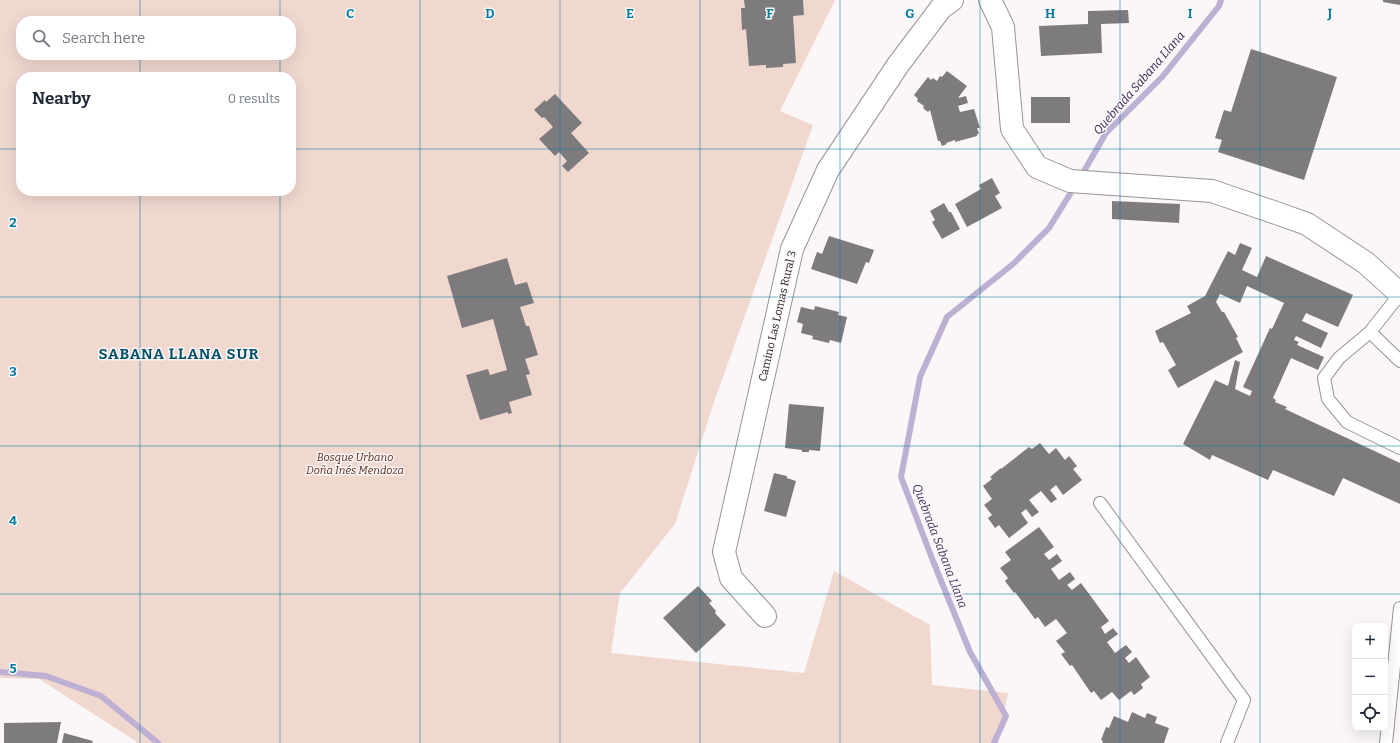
<!DOCTYPE html>
<meta charset="utf-8">
<style>
:root{--surface:#fff;--page:#f6f6f7;--text:#1f2937;--muted:#747a83;--line:#e0e1e3}
body{margin:0;font-family:Bitter,serif;background:var(--page);color:var(--text)}
.controls{position:absolute;right:12px;bottom:12px;display:grid;overflow:hidden;border-radius:8px;box-shadow:0 4px 16px #0002}
.controls button{width:36px;height:36px;display:grid;place-items:center;padding:0;border:0;border-bottom:1px solid var(--line);background:var(--surface);color:var(--text);font:20px sans-serif}
.list{margin:0;padding:0;list-style:none}
h2{display:flex;justify-content:space-between;align-items:center;height:52px;margin:0;padding:0 16px;font-size:17px}
h2 small{font-size:13px;font-weight:400;color:var(--muted)}
.icon{flex:none;width:22px;height:22px;fill:none;stroke:currentColor;stroke-width:2;stroke-linecap:round;stroke-linejoin:round}
.map{position:relative;flex:none;width:1400px;height:743px;overflow:hidden}
.search{position:absolute;background:var(--surface);box-shadow:0 4px 16px #0002;left:16px;top:16px;width:280px;height:44px;display:flex;align-items:center;gap:10px;box-sizing:border-box;padding:0 14px;border-radius:16px;color:var(--muted);font-size:15px}
.panel{position:absolute;background:var(--surface);box-shadow:0 4px 16px #0002;left:16px;top:72px;width:280px;height:124px;border-radius:16px}
.map>svg:first-child{display:block}
.green{fill:#f0d8cf;fill-rule:evenodd}
.lines{fill:none;stroke-linecap:round;stroke-linejoin:round}
.stream{stroke:#bdb0d2;stroke-width:6}
.building{fill:#7e7b7e}
.lane-casing{stroke:#989495;stroke-width:14}
.street-casing{stroke:#989495;stroke-width:24}
.lane{stroke:#fff;stroke-width:12}
.street{stroke:#fff;stroke-width:22}
.grid{fill:none;stroke:#007ca2;stroke-width:1;stroke-opacity:0.55}
.labels{text-anchor:middle;stroke-width:3;stroke-linejoin:round;paint-order:stroke}
.street-label{font-size:11px;fill:#292728;stroke:#fbf6f7}
.park-label{font-size:11px;font-style:italic;fill:#5d2c18;stroke:#fbf6f7}
.water-label{font-size:12px;font-style:italic;fill:#3d2a56;stroke:#fbf6f7}
.district-label{font-size:15px;font-weight:bold;letter-spacing:1px;fill:#00506a;stroke:#fbf6f7}
.grid-label{font-size:13px;text-anchor:middle;font-weight:bold;fill:#007ca2;stroke:#fbf6f7;stroke-width:3;stroke-linejoin:round;paint-order:stroke}
</style>
<div class="map">
<svg width="1400" height="743" viewBox="0 0 1400 743">
<rect width="100%" height="100%" fill="#fbf6f7"/>
<path class="green" d="M0,0h835l-55,111 33,14 -99,277 -39,122 -55,69 -9,60 193,20 30,-102 96,54 2,60 76,8 -10,50h-861l-3,-3 -95,-61 -39,-1zM21,21h270v34h-270zM21,77h270v114h-270z"/>
<g class="lines">
<path class="stream" d="M1080,178l26,-45 57,-57 56,-70 2,-6
M0,672l46,4 55,20 57,47
M994,743l12,-27 -36,-64 -37,-91 -32,-84 19,-100 27,-60 66,-53 36,-36 26,-42"/>
</g>
<path class="building" d="M744,0h59l1,15 -11,1 3,47 -13,1v3l-17,1v-3l-17,1 -3,-37 -4,1 -1,-22h4z
M1383,0h17v5l-17,-3z
M1128,10l1,13 -28,1 1,29 -61,3 -2,-30 49,-2v-13z
M1251,49l86,28 -33,103 -86,-28 4,-12 -7,-2 9,-28 7,2z
M947,71l20,15 -9,12 8,-2 2,7 -10,3 2,6 14,-3 6,19h-3l2,6h-2v2l-22,6v-2l-9,3 1,1 -5,2 -2,-5h-2l-8,-31 -2,2 -5,-4 1,-2 -7,-5 1,-2 -4,-4 14,-18 3,3 2,-2 4,3 3,-5 2,1z
M555,94l27,29 -11,10 18,20 -21,19 -6,-6 5,-5 -8,-9 -4,4 -16,-17 14,-12 -9,-10 -2,1 -8,-8 11,-10 1,2z
M1031,97h39v26h-39z
M992,178l8,15 -5,3 7,12 -35,19 -12,-23 26,-15 -2,-4z
M1112,201l68,3 -1,19 -67,-4z
M944,203l5,9h2l9,17 -18,10 -10,-17 3,-2 -5,-9z
M829,236l45,14 -5,13 -3,-1 -9,22 -46,-15 6,-17 5,2z
M1240,243l12,5 -10,22 15,7 9,-21 87,39 -15,32 -32,-14 -4,8 26,12 -7,15 -25,-12 -2,4 5,2 -2,3 27,12 -6,13 -27,-12 -18,40 3,2 -1,2 12,5 -2,2 115,54v41l-57,-26 -9,18 -61,-26 -5,10 -56,-25 -2,5 -27,-16 32,-64 13,6 7,-26 5,2 -5,27 15,7 2,-5 -9,-4 27,-59 2,1 12,-26 -37,-17 -7,17 -20,-9 -4,8 6,10h2l14,25 -2,1 7,14 -65,36 -10,-18 8,-5 -13,-23 -3,1 -5,-12 36,-18 -4,-7 18,-10 23,-45 7,4z
M507,258l8,27 12,-3 7,21 -14,4 6,19h3l9,29 -13,4 5,15 -4,1 6,20 -23,7 3,11 -4,1v-2l-28,8 -14,-45 22,-6 2,6 17,-5 -14,-51 -31,9 -15,-52z
M815,306l24,6 -1,3 9,2 -6,26 -11,-3 -1,3 -17,-4 1,-3 -12,-3 2,-9 -6,-2 4,-15 13,3z
M789,404l35,3 -4,44 -11,-1v2h-7v-2l-17,-2z
M1040,443l9,11 7,-6 9,12 4,-4 8,10 -4,3 9,11 -19,15 -7,-10 -6,5 7,9 -6,4 -10,-12 -12,9 10,12 -7,5 -6,-8 -5,4 7,10 -19,15 -10,-13 -4,3 -7,-10 4,-3 -8,-10 8,-6 -9,-13 9,-7 -2,-2 11,-9v1l28,-22 3,2z
M774,473l13,3v2l9,3 -10,36 -22,-6z
M1039,527l15,20 -10,7 5,6 8,-6 5,7 -11,8 8,11 11,-8 5,7 -8,6 5,5 9,-7 28,38 -8,6 4,7 8,-6 5,6 -11,8 8,11 11,-8 6,7 -7,6 4,5 7,-6 14,20 -9,7 2,4 -9,7 -3,-4 -12,9 -7,-8 -11,8 -7,-9 -3,2 -19,-28 -2,1 -9,-12 4,-2 -9,-11 11,-8 -11,-14 -11,8 -7,-10 -3,2 -20,-27 -1,1 -9,-12 3,-3 -8,-10 11,-8 -6,-8z
M698,586l14,15 -3,2 7,8 -1,2 11,12 -30,28 -33,-35z
M1132,712l13,6 2,-5 10,4 -2,6 14,5 -5,15h-62l1,-2 -2,-1 5,-13 3,1 5,-12 14,6z
M61,722l-4,21h-53v-20z
M64,733l29,8 -1,2h-30z"/>
<g class="lines">
<defs>
<path id="lane" d="M1400,294l-30,38 -31,26 -15,20 4,21 19,23 53,26
M1370,332l30,29
M1100,503l144,197 -17,43
M1386,743l14,-135"/>
<path id="street" d="M990,0l13,27 9,102 25,38 33,14 142,10 67,23 28,10 59,39 34,31
M765,616l-34,-38 -7,-26 68,-303 36,-79 70,-105 43,-57 11,-8"/>
</defs>
<use href="#lane" class="lane-casing"/>
<use href="#street" class="street-casing"/>
<use href="#lane" class="lane"/>
<use href="#street" class="street"/>
</g>
<path class="grid" d="M140,0v21M280,0v21M420,0v743M560,0v743M700,0v743M840,0v743M980,0v743M1120,0v743M1260,0v743M140,55v22M280,55v22M0,149h21M291,149h1109M140,191v552M280,191v552M0,297h1400M0,446h1400M0,594h1400"/>
<g class="labels">
<g class="street-label">
<text transform="translate(777 316) rotate(-77)" y="4">Camino Las Lomas Rural 3</text>
</g>
<g class="park-label">
<text x="355" y="461">Bosque Urbano<tspan x="355" dy="13">Doña Inés Mendoza</tspan></text>
</g>
<g class="water-label">
<text transform="translate(1139 83) rotate(-49)" y="4">Quebrada Sabana Llana</text>
<text transform="translate(940 546) rotate(69)" y="4">Quebrada Sabana Llana</text>
</g>
<g class="district-label">
<text x="179" y="359">SABANA LLANA SUR</text>
</g>
</g>
<g class="grid-label">
<text x="350" y="18">C</text>
<text x="490" y="18">D</text>
<text x="630" y="18">E</text>
<text x="770" y="18">F</text>
<text x="910" y="18">G</text>
<text x="1050" y="18">H</text>
<text x="1190" y="18">I</text>
<text x="1330" y="18">J</text>
<text x="13" y="227">2</text>
<text x="13" y="376">3</text>
<text x="13" y="525">4</text>
<text x="13" y="673">5</text>
</g>
</svg>
<div class="controls">
<button>+</button>
<button>−</button>
<button><svg class="icon" aria-label="locate" viewBox="0 0 24 24"><circle cx="12" cy="12" r="6"/><path d="M12 2v4M12 18v4M2 12h4M18 12h4"/></svg></button>
</div>
<div class="search"><svg class="icon" aria-label="search" viewBox="0 0 24 24"><circle cx="10" cy="10" r="6"/><path d="M15 15l6 6"/></svg>Search here</div>
<section class="panel">
<h2>Nearby<small>0 results</small></h2>
<ul class="list">
</ul>
</section>
</div>
